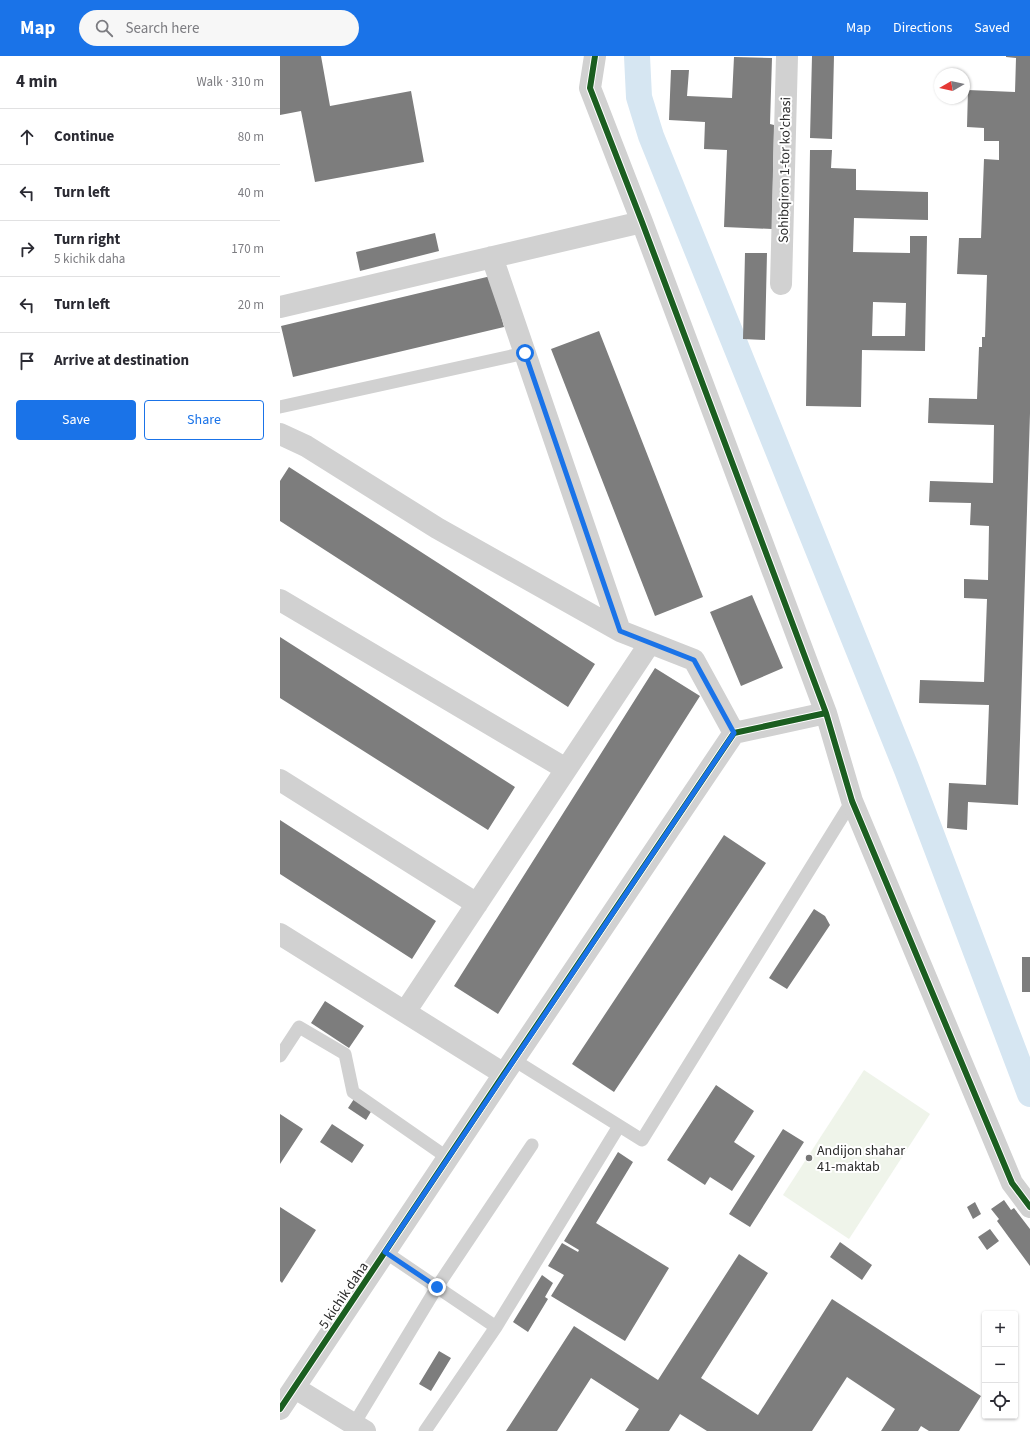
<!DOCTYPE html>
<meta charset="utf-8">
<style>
:root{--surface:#fff;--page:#f7f7f7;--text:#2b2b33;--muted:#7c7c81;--line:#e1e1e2;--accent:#1a73e8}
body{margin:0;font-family:"Source Sans 3",sans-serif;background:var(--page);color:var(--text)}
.controls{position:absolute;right:12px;bottom:12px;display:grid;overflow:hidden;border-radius:4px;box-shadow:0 1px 3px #0004}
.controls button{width:36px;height:36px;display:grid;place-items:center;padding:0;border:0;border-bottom:1px solid var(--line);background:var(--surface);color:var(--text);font:20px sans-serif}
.compass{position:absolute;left:654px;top:12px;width:36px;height:36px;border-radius:50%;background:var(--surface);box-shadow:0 1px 3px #0004;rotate:261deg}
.stop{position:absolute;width:12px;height:12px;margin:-9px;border:3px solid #1a73e8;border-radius:50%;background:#fff}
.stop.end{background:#1a73e8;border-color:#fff;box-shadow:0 1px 4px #0008}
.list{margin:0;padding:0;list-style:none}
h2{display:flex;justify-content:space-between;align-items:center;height:52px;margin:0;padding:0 16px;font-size:17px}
h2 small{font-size:13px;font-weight:400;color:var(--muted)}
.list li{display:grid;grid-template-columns:26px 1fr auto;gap:12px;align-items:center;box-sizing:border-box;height:56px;padding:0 16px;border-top:1px solid var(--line)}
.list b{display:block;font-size:15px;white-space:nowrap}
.list p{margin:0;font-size:13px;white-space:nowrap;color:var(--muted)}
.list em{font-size:13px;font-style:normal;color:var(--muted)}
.actions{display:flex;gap:8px;padding:12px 16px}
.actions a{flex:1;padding:9px 0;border:1px solid var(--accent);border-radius:4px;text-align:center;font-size:14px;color:var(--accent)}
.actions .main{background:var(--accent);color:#fff}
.icon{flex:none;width:22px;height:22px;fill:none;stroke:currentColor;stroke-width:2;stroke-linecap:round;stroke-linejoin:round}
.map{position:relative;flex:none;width:750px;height:1375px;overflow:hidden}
header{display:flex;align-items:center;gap:24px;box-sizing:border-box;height:56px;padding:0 20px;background:var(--accent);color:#fff}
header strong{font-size:19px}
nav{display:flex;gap:22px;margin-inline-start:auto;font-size:14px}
.search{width:280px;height:36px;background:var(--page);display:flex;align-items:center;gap:10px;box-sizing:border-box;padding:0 14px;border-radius:22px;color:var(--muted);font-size:15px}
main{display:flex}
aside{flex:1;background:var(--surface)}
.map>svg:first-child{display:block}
.green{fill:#eff4ea}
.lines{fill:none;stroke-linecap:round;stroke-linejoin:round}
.canal{stroke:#d6e6f2;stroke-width:26}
.building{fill:#7d7d7d;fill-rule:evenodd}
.service{stroke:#d1d1d1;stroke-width:13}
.minor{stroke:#d1d1d1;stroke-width:22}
.cycleway-casing{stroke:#fff;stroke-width:8}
.cycleway{stroke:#1b5e20;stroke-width:6}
.route{stroke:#1a73e8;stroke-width:5}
.poi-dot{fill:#767676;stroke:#fff;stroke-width:1.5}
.labels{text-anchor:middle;stroke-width:4;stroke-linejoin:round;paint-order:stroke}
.street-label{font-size:14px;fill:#2c2c2c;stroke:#fff}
.poi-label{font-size:14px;fill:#2c2c2c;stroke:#fff;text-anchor:start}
</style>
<header>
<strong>Map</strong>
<div class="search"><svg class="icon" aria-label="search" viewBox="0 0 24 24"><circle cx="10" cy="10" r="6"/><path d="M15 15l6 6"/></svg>Search here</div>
<nav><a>Map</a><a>Directions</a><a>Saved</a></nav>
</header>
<main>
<aside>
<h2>4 min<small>Walk · 310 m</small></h2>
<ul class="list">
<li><svg class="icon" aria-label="ahead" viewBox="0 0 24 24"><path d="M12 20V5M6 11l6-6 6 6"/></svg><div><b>Continue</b></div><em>80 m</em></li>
<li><svg class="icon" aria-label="left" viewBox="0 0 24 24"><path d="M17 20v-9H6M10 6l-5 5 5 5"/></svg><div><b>Turn left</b></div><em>40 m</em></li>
<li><svg class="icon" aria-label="right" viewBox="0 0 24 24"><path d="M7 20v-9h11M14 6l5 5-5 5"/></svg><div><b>Turn right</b><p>5 kichik daha</p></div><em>170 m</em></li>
<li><svg class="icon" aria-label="left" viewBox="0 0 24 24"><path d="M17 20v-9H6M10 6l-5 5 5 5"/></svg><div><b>Turn left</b></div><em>20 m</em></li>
<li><svg class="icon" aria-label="arrive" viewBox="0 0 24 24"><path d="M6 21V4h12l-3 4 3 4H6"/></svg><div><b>Arrive at destination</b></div></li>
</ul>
<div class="actions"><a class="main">Save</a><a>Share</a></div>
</aside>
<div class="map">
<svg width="750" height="1375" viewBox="0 0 750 1375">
<rect width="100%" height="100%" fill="#fff"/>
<path class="green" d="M584,1014l66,44 -81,125 -66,-44z"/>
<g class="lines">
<path class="canal" d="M357,0l2,41 12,39 256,634 123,324"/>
</g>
<path class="building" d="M0,0h41l9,50 81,-15 13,71 -109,20 -14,-71 -21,4z
M532,0h22l-2,83 -22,-1z
M726,0h24v357l-12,392 -50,-3 -1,28 -20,-2 2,-45 37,2 3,-80 -70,-2 1,-23 64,2 3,-83 -23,-1v-19l24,1 1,-54 -19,-1 1,-22 -42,-1 1,-21 63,2 1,-58 -66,-2 1,-25 48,1 2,-52h3v-10h3l2,-62 -30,-1 2,-36h22l3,-79 15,1v-19h-15v-13l-17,-1 1,-37 47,2 1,-34 -10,-1z
M454,1l38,1 -2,66 4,1 -2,104 -48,-2 3,-77 -23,-1 1,-27 -36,-2 2,-50h18l-2,26 45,2z
M530,94h22l-1,18 25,1v21l72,2v28l-74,-2 -1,34 57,1v-17h17l-2,115 -63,-1 -1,57 -55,-1zM593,246l33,1 -1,33h-33z
M155,177l4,18 -79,20 -4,-19z
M465,197h22l-2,87 -22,-1z
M211,220l13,51 -211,50 -12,-51z
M319,275l104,266 -48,19 -104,-267z
M9,411l306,197 -27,43 -288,-186v-40z
M472,539l31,73 -42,18 -31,-74z
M0,581l235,150 -27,43 -208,-132z
M375,612l45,28 -202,318 -44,-28z
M0,764l156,101 -24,38 -132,-85z
M444,779l42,28 -152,229 -42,-28z
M534,853l11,7 5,9 -43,64 -18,-11z
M742,901h8v35h-8z
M45,945l39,25 -15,22 -38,-25z
M436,1029l38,26 -20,31 21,14 -23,35 -22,-14 -5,8 -38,-25z
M74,1043l18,11 -6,10 -18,-12z
M0,1058l23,15 -23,35z
M52,1068l32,21 -12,18 -32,-21z
M503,1073l21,13 -54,85 -21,-13z
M338,1096l15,10 -37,61 73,45 -44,73 -74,-45 13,-21 -16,-9 14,-23 16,9 1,-2 -15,-9z
M724,1144l7,10 3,-2 16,21v37l-33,-45 2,-2 -8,-10z
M695,1146l6,12 -8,5 -6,-12z
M0,1151l36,23 -34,53 -2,-2z
M710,1173l9,12 -12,9 -9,-13z
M560,1186l32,23 -10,15 -32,-23z
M459,1198l29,19 -67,105 57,37 74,-116 149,97 -22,35h-30l-8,-5 -3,5h-37l14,-22 -48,-32 -35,54h-105l-27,-17 -11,17h-44l14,-22 -48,-31 -34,53h-51l68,-105 84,54z
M262,1219l11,8 -8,14 3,2 -20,33 -15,-10z
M159,1295l12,7 -20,33 -12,-7z"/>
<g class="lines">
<path class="service" d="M0,351l245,-54
M0,1000l19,-29 46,27 8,38 95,66
M234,1004l128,80 210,-339
M105,1196l111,75 -71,104
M216,1271l123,-201
M74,1368l83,-137 95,-142"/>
<path class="minor" d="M315,0l-5,32 52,134 184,491 26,88 160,382 18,24
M212,201l128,374 74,29 40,73
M501,228l6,-228
M0,251l362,-85
M0,378l26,12 131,82 183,103
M0,544l286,169
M0,724l197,124
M0,878l224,140
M125,956l245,-369
M15,1332l70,43
M0,1353l224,-335 230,-341 92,-20"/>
<defs>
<path id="cycleway" d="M315,0l-5,32 52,134 184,491 26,88 160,382 18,24
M0,1353l224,-335 230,-341 92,-20"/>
</defs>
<use href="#cycleway" class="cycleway-casing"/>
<use href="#cycleway" class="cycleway"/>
</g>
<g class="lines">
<path class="route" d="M157,1231l-52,-35 349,-519 -40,-73 -74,-29 -95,-278"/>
</g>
<circle class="poi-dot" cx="529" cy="1102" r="4"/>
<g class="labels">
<g class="street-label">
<text transform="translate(504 114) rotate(-89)" y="5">Sohibqiron 1-tor ko'chasi</text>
<text transform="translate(63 1239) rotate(-56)" y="5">5 kichik daha</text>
</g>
<g class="poi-label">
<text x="537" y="1099">Andijon shahar<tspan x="537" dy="16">41-maktab</tspan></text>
</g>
</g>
</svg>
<div class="controls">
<button>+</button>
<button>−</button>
<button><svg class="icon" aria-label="locate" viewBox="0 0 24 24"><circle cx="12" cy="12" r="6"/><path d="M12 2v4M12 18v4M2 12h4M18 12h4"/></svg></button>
</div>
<svg class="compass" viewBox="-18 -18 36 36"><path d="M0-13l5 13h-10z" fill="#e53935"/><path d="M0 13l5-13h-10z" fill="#7c7c81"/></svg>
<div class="stop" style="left:245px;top:297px"></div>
<div class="stop end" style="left:157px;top:1231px"></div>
</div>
</main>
